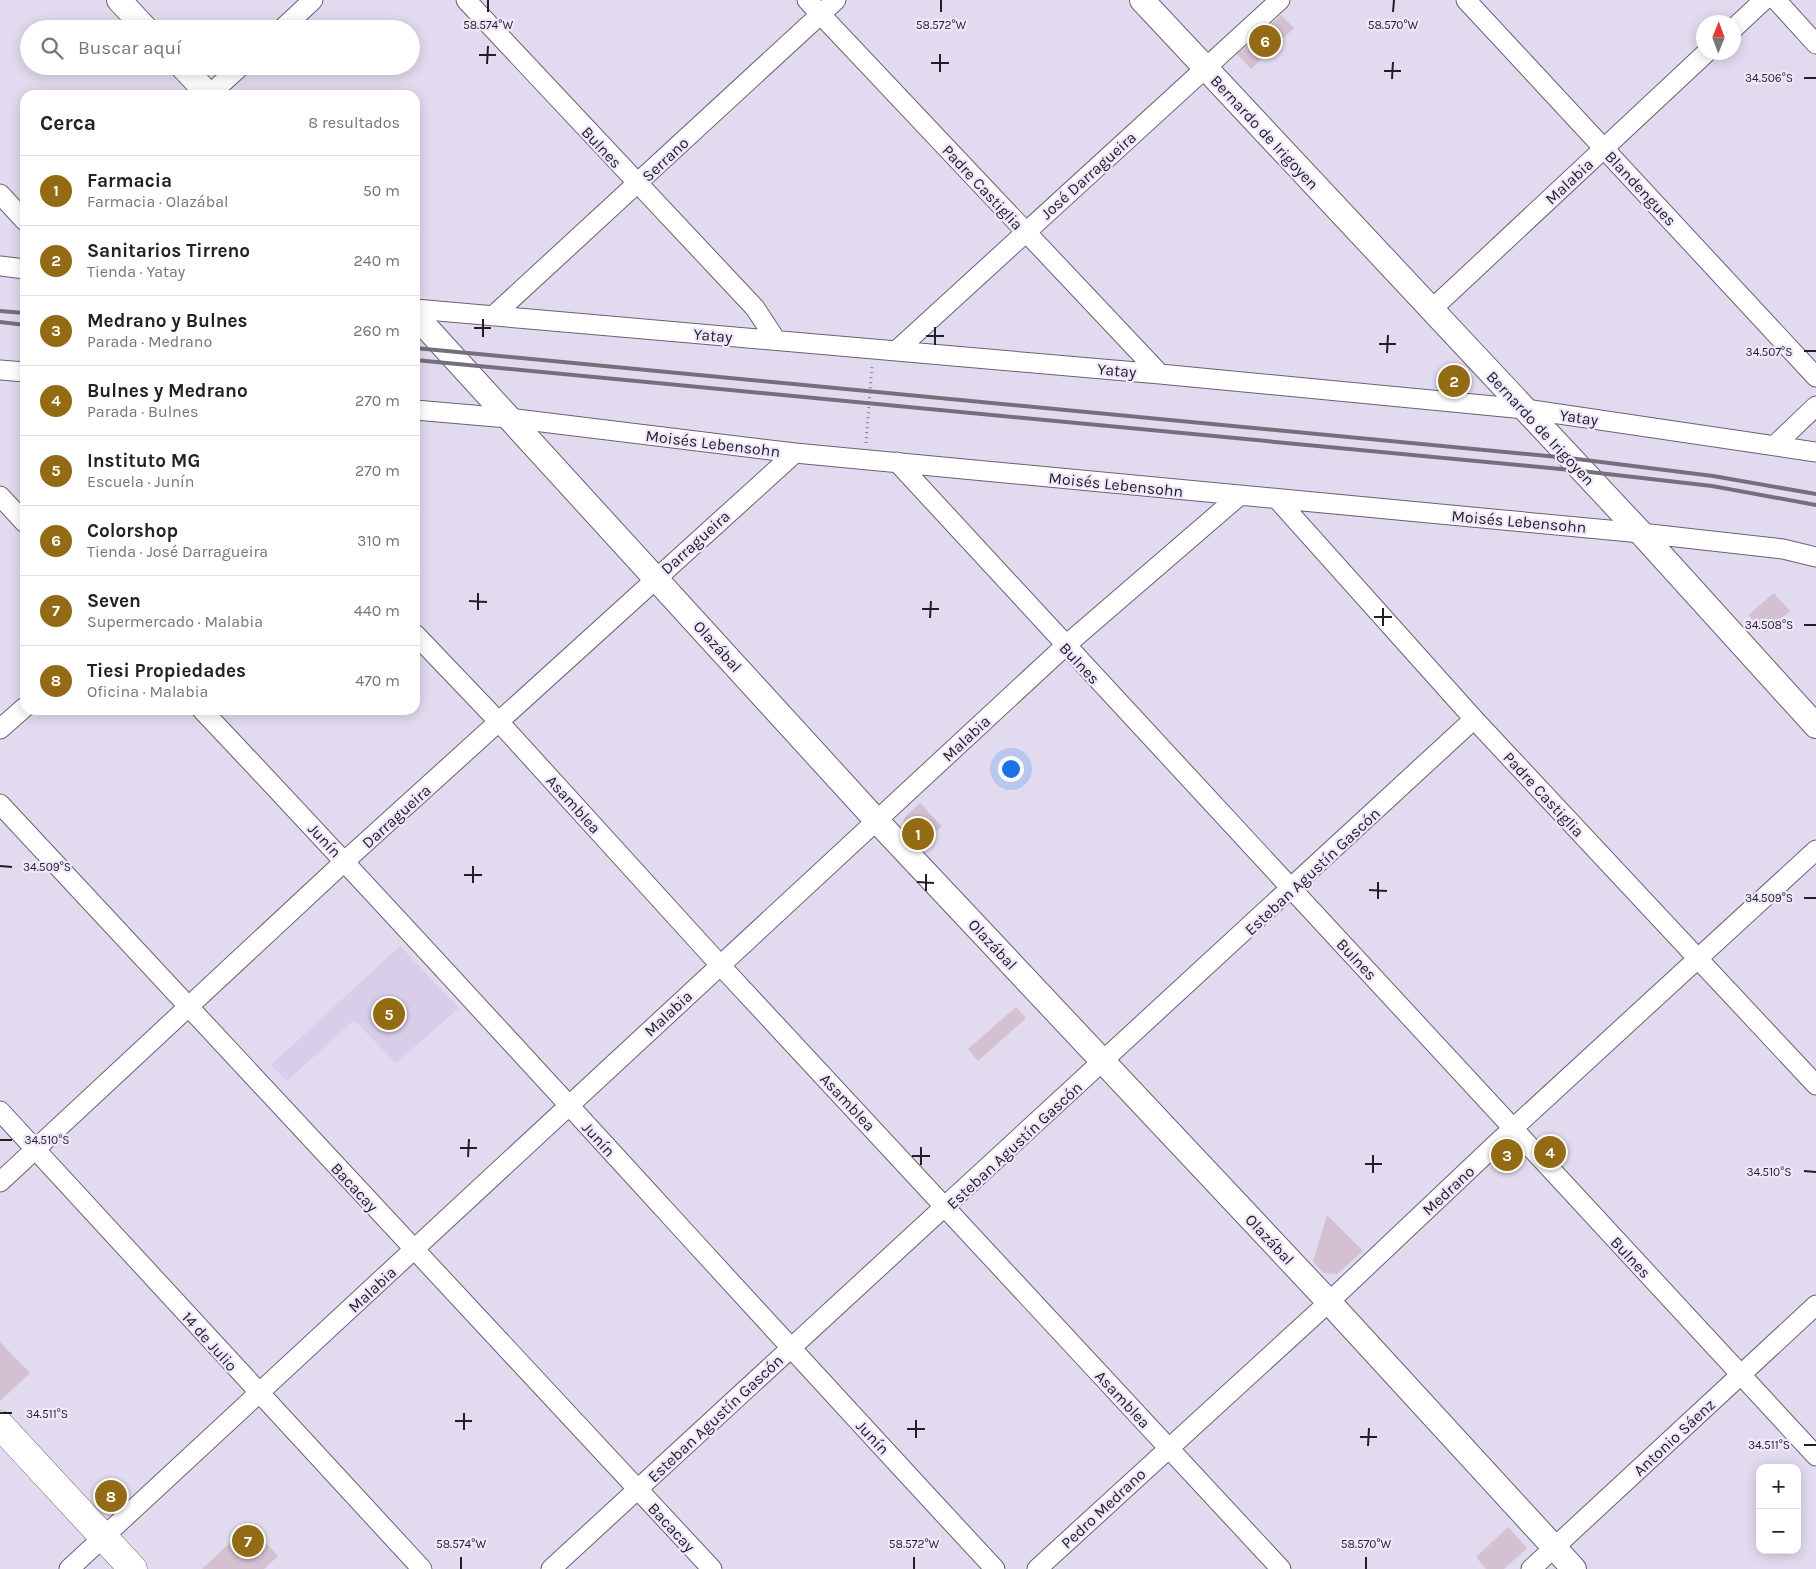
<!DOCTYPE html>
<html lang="es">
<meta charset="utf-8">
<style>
:root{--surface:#fff;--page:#f6f6f6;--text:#222;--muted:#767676;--line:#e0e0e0;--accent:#936b14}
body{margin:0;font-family:Karla,sans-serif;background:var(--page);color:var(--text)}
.controls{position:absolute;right:15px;bottom:15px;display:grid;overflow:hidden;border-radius:10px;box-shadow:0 2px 12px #0003}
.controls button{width:45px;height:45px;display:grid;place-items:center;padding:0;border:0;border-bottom:1px solid var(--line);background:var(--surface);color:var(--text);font:25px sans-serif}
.compass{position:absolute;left:1696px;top:15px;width:45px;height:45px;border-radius:50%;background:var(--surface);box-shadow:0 2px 12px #0003;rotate:1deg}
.you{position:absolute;left:1010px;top:768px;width:18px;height:18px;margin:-12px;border:4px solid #fff;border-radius:50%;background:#1a73e8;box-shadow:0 0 0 8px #1a73e833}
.badge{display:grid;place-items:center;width:32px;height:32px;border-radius:50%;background:var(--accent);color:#fff;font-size:16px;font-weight:700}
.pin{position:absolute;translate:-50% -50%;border:2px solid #fff;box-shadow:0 1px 5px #0006}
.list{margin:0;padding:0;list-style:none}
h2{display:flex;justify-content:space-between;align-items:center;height:65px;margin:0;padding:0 20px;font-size:21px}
h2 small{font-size:16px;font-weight:400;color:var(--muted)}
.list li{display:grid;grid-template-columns:32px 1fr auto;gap:15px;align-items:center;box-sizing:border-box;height:70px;padding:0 20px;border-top:1px solid var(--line)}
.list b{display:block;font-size:19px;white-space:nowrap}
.list p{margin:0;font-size:16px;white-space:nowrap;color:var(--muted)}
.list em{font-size:16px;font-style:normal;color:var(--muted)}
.icon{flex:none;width:28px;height:28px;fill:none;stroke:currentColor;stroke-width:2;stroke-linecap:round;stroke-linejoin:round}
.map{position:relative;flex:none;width:1816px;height:1569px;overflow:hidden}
.search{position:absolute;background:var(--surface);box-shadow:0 2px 12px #0003;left:20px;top:20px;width:400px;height:55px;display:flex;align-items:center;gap:12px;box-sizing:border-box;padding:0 18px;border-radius:28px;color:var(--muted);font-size:19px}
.panel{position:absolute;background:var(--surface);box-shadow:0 2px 12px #0003;left:20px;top:90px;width:400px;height:625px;border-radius:15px}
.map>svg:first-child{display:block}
.built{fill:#d8cee9}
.building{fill:#d3c1d1}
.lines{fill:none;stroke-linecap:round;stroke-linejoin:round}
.minor-casing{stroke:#686173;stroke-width:21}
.tertiary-casing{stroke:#686173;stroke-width:26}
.secondary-casing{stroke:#686173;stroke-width:29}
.path{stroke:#837e8c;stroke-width:3;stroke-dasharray:1 4;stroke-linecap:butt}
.minor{stroke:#fff;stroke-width:19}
.tertiary{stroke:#fff;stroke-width:24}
.secondary{stroke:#fff;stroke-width:28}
.rail{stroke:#746f7b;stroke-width:4}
.ticks{fill:none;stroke:#211e25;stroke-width:2}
.labels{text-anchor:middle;stroke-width:4.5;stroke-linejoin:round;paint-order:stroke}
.street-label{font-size:16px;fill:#211e25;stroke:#efe8fc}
.ticks-label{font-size:12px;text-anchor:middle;fill:#211e25;stroke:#efe8fc;stroke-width:4.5;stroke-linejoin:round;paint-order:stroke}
</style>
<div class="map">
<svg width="1816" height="1569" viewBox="0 0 1816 1569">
<rect width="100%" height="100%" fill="#e2dbef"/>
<path class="built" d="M400,946l59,62 -63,55 -42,-43 -67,61 -16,-16z"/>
<path class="building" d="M1281,15l13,13 -43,41 -14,-15z
M1774,593l16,18 -25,22 -17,-18z
M920,803l22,23 -22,20 -18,-19 3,-10z
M1016,1007l10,11 -48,43 -10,-12z
M1327,1215l36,36 -26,23 -13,-1 -11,-11z
M0,1342l30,31 -30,28z
M249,1525l29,31 -14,13h-62z
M1508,1527l19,21 -23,21h-18l-10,-12z"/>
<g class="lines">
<defs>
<path id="minor" d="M466,0l289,308 21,32
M807,0l353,374
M1466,0l350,377
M1776,0l40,44
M1734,28l30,-28
M282,29l31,-29
M209,95l32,-29
M0,194l25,27
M0,266l25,3
M415,309l745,65 365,35 291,43
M1431,310l276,-258
M493,316l343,-316
M896,351l384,-351
M0,370l25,2
M415,410l93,8 287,35 846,80 142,16 33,8
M1775,445l41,-39
M897,462l919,994
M0,496l25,27
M1277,499l197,220 342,366
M415,634l85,89 220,242 561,604
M202,710c268,283 528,574 793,859
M0,729l25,-22
M0,804l712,765
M0,1111l422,458
M0,1182l345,-321 450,-408
M69,1569l996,-923 174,-150
M551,1569l923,-850
M1037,1569l292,-267 167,-158 320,-294
M1531,1569l285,-264"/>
<path id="tertiary" d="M119,0l27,29
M1142,0l499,533 175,193
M182,66l27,29
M415,315l462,506 452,481 245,267"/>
<path id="secondary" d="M0,1425l133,144"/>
</defs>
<use href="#minor" class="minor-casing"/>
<use href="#tertiary" class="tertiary-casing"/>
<use href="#secondary" class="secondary-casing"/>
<path class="path" d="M866,443l6,-78"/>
<use href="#minor" class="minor"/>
<use href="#tertiary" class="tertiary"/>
<use href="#secondary" class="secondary"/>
<path class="rail" d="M0,311l25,2
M0,322l25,3
M415,348l1154,110 144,18 103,18
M415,360l1166,111 131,15 104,19"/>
</g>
<path class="ticks" d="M488,12v-12M941,12v-12M1393,12l1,-12M479,55h17M931,63h18M487,64l1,-18M1384,71h17M940,72v-18M1804,78h12M1392,79l1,-17M474,328h17M926,336h18M483,337v-18M1379,344h17M935,345v-18M1804,351h12M1387,353l1,-18M469,601l18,1M922,609h17M478,610v-17M1374,617h18M930,618l1,-17M1804,625h12M1383,626v-18M0,866l12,1M464,875h18M917,882l17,1M473,883v-17M1369,890l18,1M926,891v-17M1804,898h12M1378,899v-17M0,1140h12M460,1148h17M912,1156h18M468,1157l1,-18M1365,1164h17M921,1165v-18M1804,1171l12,1M1373,1173v-18M0,1413h12M455,1421h17M907,1429h18M464,1430v-17M1360,1437h17M916,1438v-18M1804,1445h12M1368,1446l1,-18M461,1569v-12M914,1569v-12M1366,1569v-12"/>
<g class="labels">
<g class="street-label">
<text transform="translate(1265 132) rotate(47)" y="6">Bernardo de Irigoyen</text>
<text transform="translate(602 147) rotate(47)" y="6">Bulnes</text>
<text transform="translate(665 159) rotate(-43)" y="6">Serrano</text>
<text transform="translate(1088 175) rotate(-42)" y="6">José Darragueira</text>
<text transform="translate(1569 181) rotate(-43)" y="6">Malabia</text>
<text transform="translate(983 187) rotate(47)" y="6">Padre Castiglia</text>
<text transform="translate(1641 188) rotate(47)" y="6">Blandengues</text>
<text transform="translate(713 335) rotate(5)" y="6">Yatay</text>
<text transform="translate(1117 370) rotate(5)" y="6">Yatay</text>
<text transform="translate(1579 417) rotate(8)" y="6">Yatay</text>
<text transform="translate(1541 428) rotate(47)" y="6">Bernardo de Irigoyen</text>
<text transform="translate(713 443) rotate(7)" y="6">Moisés Lebensohn</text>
<text transform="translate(1116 484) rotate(6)" y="6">Moisés Lebensohn</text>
<text transform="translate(1519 521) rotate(5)" y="6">Moisés Lebensohn</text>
<text transform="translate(695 542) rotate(-42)" y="6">Darragueira</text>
<text transform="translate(718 646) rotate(48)" y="6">Olazábal</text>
<text transform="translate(1080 663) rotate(47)" y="6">Bulnes</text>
<text transform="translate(966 738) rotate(-43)" y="6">Malabia</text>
<text transform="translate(1544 794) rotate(47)" y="6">Padre Castiglia</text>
<text transform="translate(574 804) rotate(48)" y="6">Asamblea</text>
<text transform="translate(396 816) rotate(-42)" y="6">Darragueira</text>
<text transform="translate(325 840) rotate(47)" y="6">Junín</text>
<text transform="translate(1312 871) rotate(-43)" y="6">Esteban Agustín Gascón</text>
<text transform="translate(993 944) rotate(47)" y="6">Olazábal</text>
<text transform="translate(1357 959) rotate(47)" y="6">Bulnes</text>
<text transform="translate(668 1013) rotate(-43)" y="6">Malabia</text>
<text transform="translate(848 1102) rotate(47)" y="6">Asamblea</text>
<text transform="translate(599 1139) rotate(48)" y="6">Junín</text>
<text transform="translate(1014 1145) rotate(-43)" y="6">Esteban Agustín Gascón</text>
<text transform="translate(355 1187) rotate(47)" y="6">Bacacay</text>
<text transform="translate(1448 1190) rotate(-43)" y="6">Medrano</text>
<text transform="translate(1270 1239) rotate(47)" y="6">Olazábal</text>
<text transform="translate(1631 1257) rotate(47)" y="6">Bulnes</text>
<text transform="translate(372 1289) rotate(-43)" y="6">Malabia</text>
<text transform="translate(210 1341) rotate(48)" y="6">14 de Julio</text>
<text transform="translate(1123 1399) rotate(47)" y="6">Asamblea</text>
<text transform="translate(715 1418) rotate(-43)" y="6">Esteban Agustín Gascón</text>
<text transform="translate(873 1437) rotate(47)" y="6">Junín</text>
<text transform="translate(1674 1437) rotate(-43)" y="6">Antonio Sáenz</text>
<text transform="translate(1103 1508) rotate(-43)" y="6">Pedro Medrano</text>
<text transform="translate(672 1527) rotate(47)" y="6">Bacacay</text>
</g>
</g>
<g class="ticks-label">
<text x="488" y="29">58.574°W</text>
<text x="941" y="29">58.572°W</text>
<text x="1393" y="29">58.570°W</text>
<text x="1769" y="82">34.506°S</text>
<text x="1769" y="356">34.507°S</text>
<text x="1769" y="629">34.508°S</text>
<text x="47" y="871">34.509°S</text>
<text x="1769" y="902">34.509°S</text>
<text x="47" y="1144">34.510°S</text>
<text x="1769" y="1176">34.510°S</text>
<text x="47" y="1418">34.511°S</text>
<text x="1769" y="1449">34.511°S</text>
<text x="461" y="1548">58.574°W</text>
<text x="914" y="1548">58.572°W</text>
<text x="1366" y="1548">58.570°W</text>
</g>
</svg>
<div class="controls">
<button>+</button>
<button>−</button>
</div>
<svg class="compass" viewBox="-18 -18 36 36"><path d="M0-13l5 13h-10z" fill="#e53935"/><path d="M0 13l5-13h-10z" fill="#767676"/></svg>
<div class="you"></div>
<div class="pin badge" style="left:918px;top:834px">1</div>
<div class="pin badge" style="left:1454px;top:381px">2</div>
<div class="pin badge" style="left:1507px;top:1155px">3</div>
<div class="pin badge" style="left:1550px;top:1152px">4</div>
<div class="pin badge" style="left:389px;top:1014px">5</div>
<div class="pin badge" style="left:1265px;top:41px">6</div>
<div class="pin badge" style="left:248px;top:1541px">7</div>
<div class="pin badge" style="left:111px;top:1496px">8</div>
<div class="search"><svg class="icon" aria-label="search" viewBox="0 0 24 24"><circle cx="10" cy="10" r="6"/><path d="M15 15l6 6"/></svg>Buscar aquí</div>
<section class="panel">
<h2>Cerca<small>8 resultados</small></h2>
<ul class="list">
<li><span class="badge">1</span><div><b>Farmacia</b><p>Farmacia · Olazábal</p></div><em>50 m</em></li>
<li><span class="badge">2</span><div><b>Sanitarios Tirreno</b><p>Tienda · Yatay</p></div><em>240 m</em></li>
<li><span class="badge">3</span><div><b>Medrano y Bulnes</b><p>Parada · Medrano</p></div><em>260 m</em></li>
<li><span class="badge">4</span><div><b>Bulnes y Medrano</b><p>Parada · Bulnes</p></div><em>270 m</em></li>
<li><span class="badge">5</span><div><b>Instituto MG</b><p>Escuela · Junín</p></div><em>270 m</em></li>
<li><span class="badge">6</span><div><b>Colorshop</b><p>Tienda · José Darragueira</p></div><em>310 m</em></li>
<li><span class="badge">7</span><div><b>Seven</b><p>Supermercado · Malabia</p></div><em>440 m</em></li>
<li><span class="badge">8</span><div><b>Tiesi Propiedades</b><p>Oficina · Malabia</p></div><em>470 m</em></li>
</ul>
</section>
</div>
